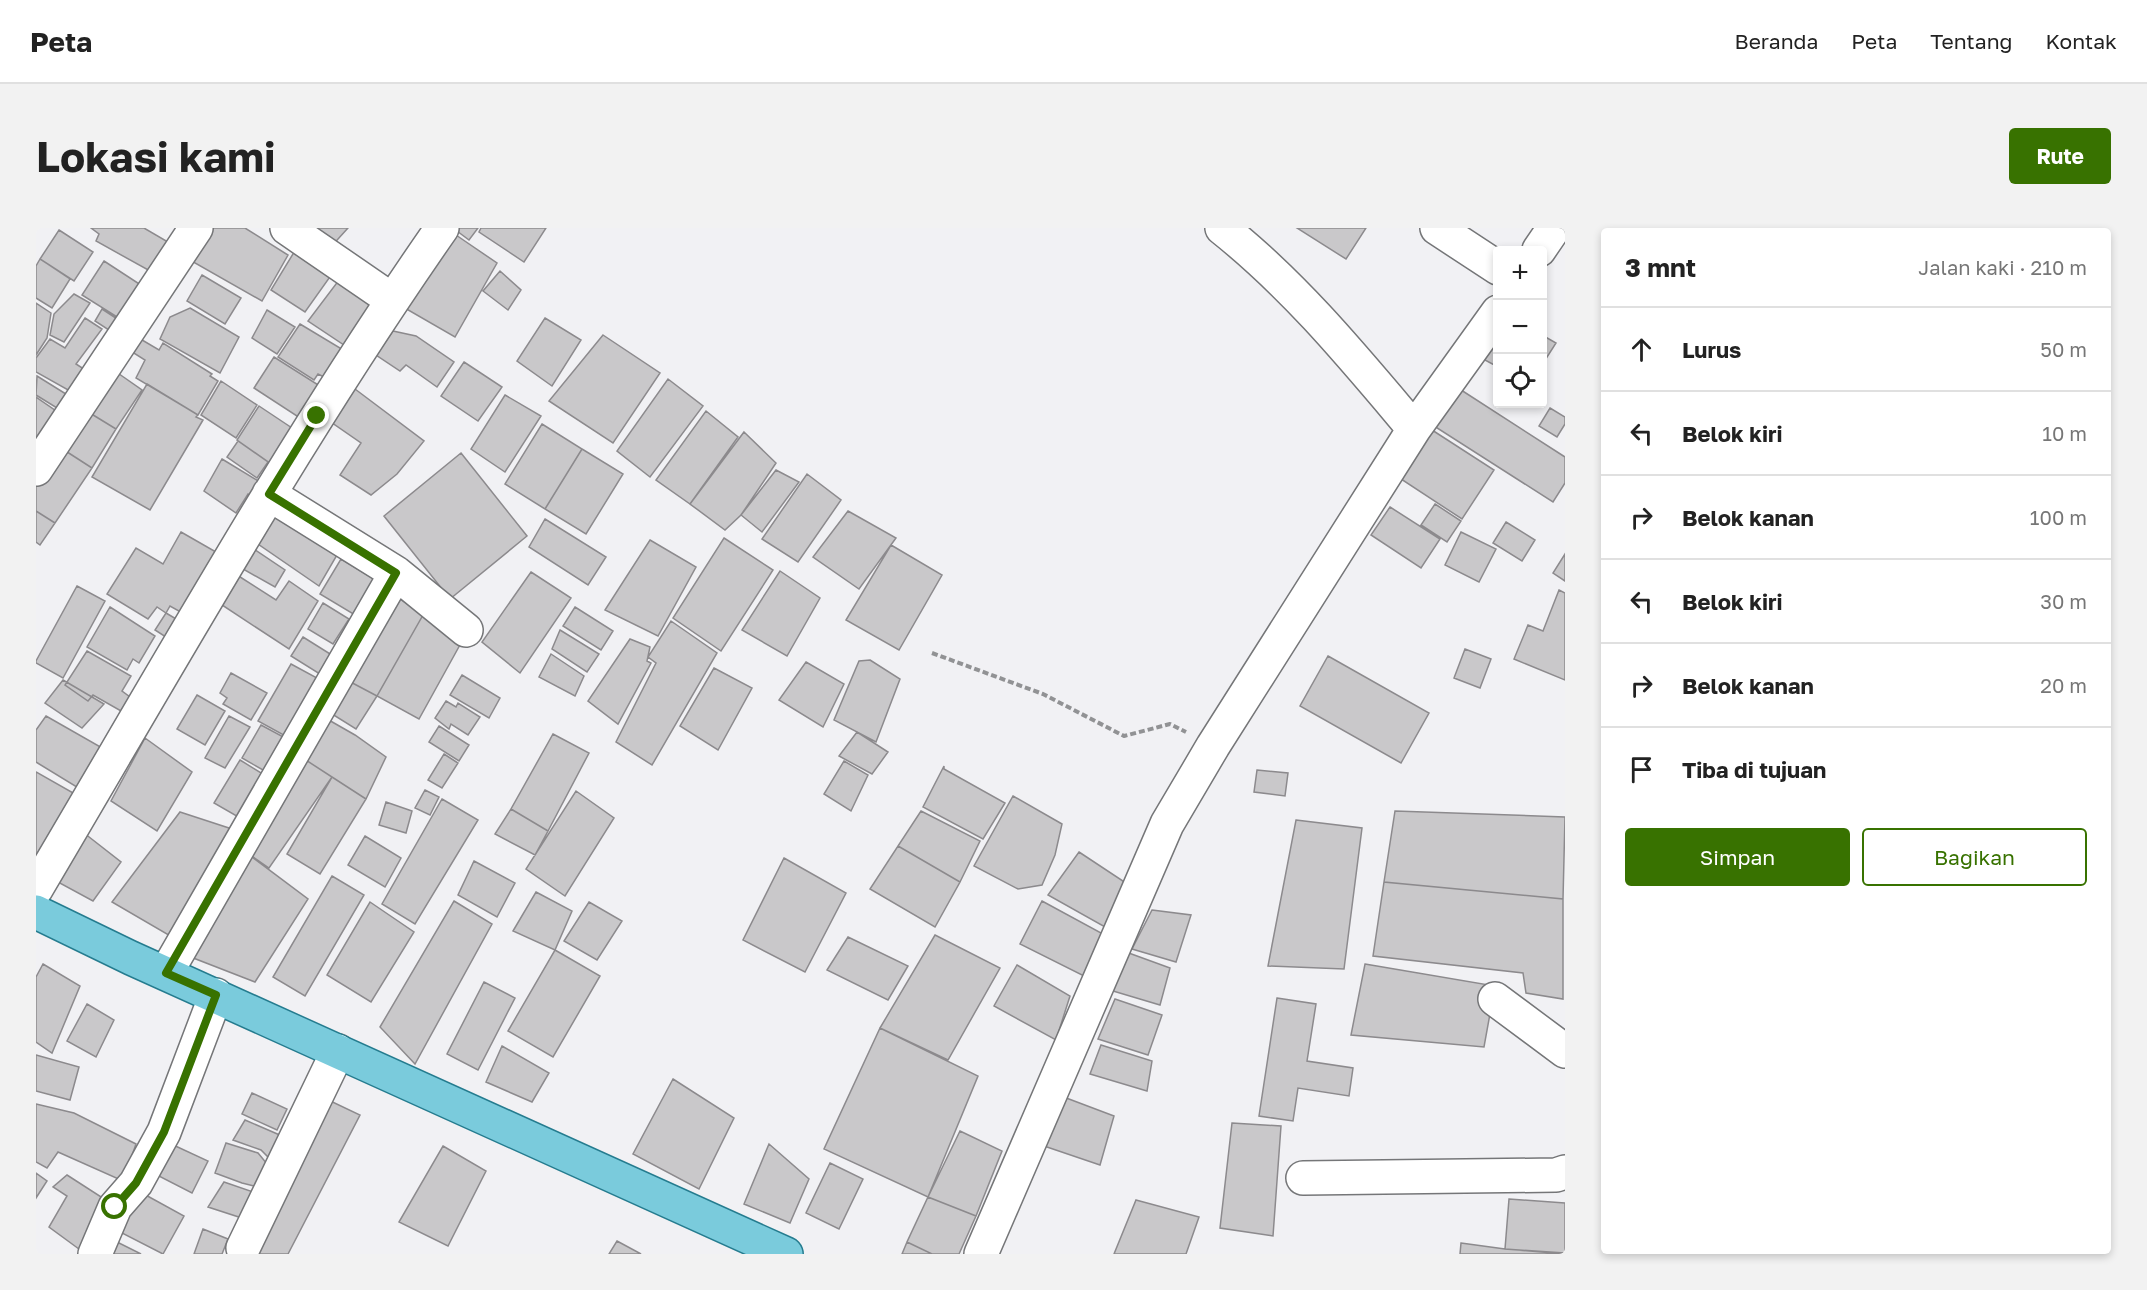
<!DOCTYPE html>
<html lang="id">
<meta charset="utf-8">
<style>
:root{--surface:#fff;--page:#f2f2f2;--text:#222;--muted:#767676;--line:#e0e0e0;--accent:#387200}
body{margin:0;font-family:"Golos Text",sans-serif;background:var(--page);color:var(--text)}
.controls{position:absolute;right:18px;top:18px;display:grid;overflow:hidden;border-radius:6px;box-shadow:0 3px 9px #0003}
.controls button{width:54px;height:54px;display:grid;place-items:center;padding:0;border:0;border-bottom:2px solid var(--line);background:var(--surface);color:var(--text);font:30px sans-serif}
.stop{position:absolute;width:18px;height:18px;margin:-14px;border:4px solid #387200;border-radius:50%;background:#fff}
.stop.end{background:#387200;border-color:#fff;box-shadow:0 2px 6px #0008}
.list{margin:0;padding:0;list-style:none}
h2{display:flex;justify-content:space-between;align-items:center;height:78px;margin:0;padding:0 24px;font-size:26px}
h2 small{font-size:20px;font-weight:400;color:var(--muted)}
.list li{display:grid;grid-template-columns:39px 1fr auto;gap:18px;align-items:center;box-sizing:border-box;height:84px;padding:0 24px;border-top:2px solid var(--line)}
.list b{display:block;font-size:22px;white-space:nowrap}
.list em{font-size:20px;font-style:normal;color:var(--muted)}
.actions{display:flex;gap:12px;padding:18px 24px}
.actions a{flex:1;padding:14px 0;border:2px solid var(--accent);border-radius:6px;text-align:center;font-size:21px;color:var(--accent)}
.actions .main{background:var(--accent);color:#fff}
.icon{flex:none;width:33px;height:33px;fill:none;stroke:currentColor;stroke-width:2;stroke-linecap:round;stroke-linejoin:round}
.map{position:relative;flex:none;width:1529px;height:1026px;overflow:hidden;border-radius:6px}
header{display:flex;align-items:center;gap:36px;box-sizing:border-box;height:84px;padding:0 30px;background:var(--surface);border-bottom:2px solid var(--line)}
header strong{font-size:28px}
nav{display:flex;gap:33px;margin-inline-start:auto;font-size:21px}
.intro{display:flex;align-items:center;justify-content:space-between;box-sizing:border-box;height:144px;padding:0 36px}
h1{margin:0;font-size:42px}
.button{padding:15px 27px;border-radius:6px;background:var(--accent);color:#fff;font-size:21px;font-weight:700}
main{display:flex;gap:36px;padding:0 36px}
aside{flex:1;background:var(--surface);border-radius:6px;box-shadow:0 3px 9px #0003}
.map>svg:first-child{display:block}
.building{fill:#c9c8ca;stroke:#8c8a8d;stroke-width:1.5}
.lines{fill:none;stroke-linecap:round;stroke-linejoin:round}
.minor-casing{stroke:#757678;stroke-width:36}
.major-casing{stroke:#257c8f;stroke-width:36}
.path{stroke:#919294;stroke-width:4;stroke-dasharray:6 3;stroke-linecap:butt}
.minor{stroke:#fff;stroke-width:33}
.major{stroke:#7acbdc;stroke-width:33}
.route{stroke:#387200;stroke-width:8}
</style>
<header>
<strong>Peta</strong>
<nav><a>Beranda</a><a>Peta</a><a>Tentang</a><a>Kontak</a></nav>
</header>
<div class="intro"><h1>Lokasi kami</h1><a class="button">Rute</a></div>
<main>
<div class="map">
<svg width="1529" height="1026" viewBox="0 0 1529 1026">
<rect width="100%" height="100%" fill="#f1f1f4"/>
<path class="building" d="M55,0h53l24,14 -18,29 -54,-30 3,-7z
M171,0h38l43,27 -26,46 -74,-42z
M272,0h40l-19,21z
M422,0h20l-9,12 -12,-9z
M445,0h65l-22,34 -45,-30z
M1261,0h69l-20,31z
M23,2l34,22 -19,29 -34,-22z
M420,7l41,28 -42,74 -52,-30z
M260,21l36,25 -27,38 -34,-22z
M4,31l30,20 -18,29 -16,-10v-32z
M68,33l43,28 -22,33 -43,-27z
M464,43l21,19 -13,20 -25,-19z
M166,47l39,23 -16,26 -38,-23z
M303,52l37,29 -29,38 -39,-26z
M38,66l16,9 -26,39 -14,-7 4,-21z
M0,75l15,10 -4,25 -11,17z
M154,80l49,29 -19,36 -60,-34 10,-22z
M66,81l23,15 -7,12 -23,-15z
M231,82l28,17 -18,27 -25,-16z
M49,90l17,11 -26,35 14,9 -13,22 -41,-23v-14l14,-19 15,9z
M509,90l36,22 -29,46 -35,-25z
M264,96l45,27 -17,28 -10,-5 -4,6 -36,-23z
M357,103l23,5 38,26 -17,25 -31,-22 -6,6 -24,-16z
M567,107l57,38 -47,70 -64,-42z
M1506,107l14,8 -14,22z
M1462,108v31l-15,-8z
M101,109l22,13 4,-7 49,31 -2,2 8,5 -20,34 -62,-37 9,-18 -16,-10z
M238,129l49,31 -20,32 -49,-32z
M428,134l38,25 -24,34 -37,-25z
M76,141l30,21 -26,39 -31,-19z
M1,148l37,23 -9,14 -29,-18z
M632,151l35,27 -53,71 -33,-26z
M185,153l36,24 -21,33 -35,-23z
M111,156l51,31 -2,2 7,3 -53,90 -58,-33z
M315,158l73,55 -27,33 -26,21 -31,-20 21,-32 -33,-23z
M1422,160l107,69v26l-12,19 -119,-76z
M469,167l36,21 -36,56 -34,-23z
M0,169l26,18 -17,27 -9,-6z
M223,178l33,22 -15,40 -40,-28z
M1514,180l15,9v7l-8,13 -18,-11z
M49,182l31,19 -24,39 -31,-20z
M670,183l32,26 -48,67 -34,-24z
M506,196l40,25 -37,60 -40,-25z
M1396,202l62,40 -32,49 -61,-40z
M708,204l32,31 -35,52 -16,15 -35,-26z
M202,213l30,21 -11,16 -30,-21z
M25,220l31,20 -37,55 -19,-12v-31z
M546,221l41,25 -37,60 -41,-25z
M425,225l66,83 -77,63 -66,-83z
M186,231l43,26 -9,14 -8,-5 -12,19 -32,-22z
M740,242l23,12 -37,50 -21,-17z
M771,246l34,26 -43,62 -36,-23z
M1399,276l26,17 -14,21 -26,-17z
M1354,279l50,32 -19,29 -50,-33z
M0,283l19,12 -15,22 -4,-3z
M812,283l48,27 -37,51 -46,-32z
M240,286l61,41 -18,31 -61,-42z
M509,291l61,38 -18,28 -59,-38z
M1470,294l29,18 -13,21 -29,-18z
M145,304l42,24 -37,59 -16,-9 -4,7 -9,-6 -9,12 -41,-25 29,-46 27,16z
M1425,304l35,17 -17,33 -34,-17z
M688,310l49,32 -52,81 -48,-33z
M614,312l46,27 -38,69 -53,-26z
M212,317l37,25 -10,17 -39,-22z
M855,317l51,30 -43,75 -53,-30z
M1529,326v27l-12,-8z
M305,331l43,26 -19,36 -45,-27z
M744,343l40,27 -33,58 -45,-26z
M495,344l40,26 -51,75 -38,-31z
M201,347l39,25 13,-19 29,20 -29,48 -70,-46z
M41,358l28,15 -42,77 -27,-15v-2z
M1523,362l6,3v87l-51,-21 14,-34 15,6z
M354,364l33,23 -46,81 -34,-18z
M287,375l26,16 -16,25 -25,-15z
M74,379l45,29 -16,27 -6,-4 -6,11 -40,-23z
M539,379l38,24 -12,19 -38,-24z
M130,385l17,10 -11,18 -17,-11z
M387,387l38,28 -42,76 -42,-23z
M635,393l46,32 -65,112 -36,-23 40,-79 -8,-6z
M524,402l39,24 -12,18 -35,-23z
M267,409l32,20 -12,19 -32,-20z
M594,411l20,8 -3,14 4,2 -33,61 -30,-23z
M1429,421l26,10 -11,29 -26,-10z
M51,423l44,25 -9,15 8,6 -9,14 -28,-16 -5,6 -23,-16z
M515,426l33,22 -9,20 -36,-19z
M1292,428l101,57 -28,50 -101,-57z
M834,432l30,19 -24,63 -42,-22 25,-59z
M770,434l38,22 -21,43 -44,-27z
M255,436l26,14 -28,60 -31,-17z
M678,440l38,20 -34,62 -38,-24z
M195,445l36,20 -16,27 -28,-16 4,-6 -7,-5z
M426,447l38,23 -11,20 -39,-23z
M307,450l34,18 -21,33 -32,-20z
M27,452l41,24 -22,24 -37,-25z
M161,467l28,16 -20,34 -28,-16z
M410,473l10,6 2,-4 22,14 -12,18 -17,-11 -2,5 -14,-11z
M284,487l35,20 31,22 -20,42 -71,-46z
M10,488l58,33 -24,40 -44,-27v-32z
M193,488l21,11 -25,41 -20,-10z
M225,497l28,15 -19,34 -28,-16z
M403,498l30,19 -10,16 -30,-19z
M821,504l31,20 -16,22 -33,-18z
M517,506l36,19 -41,78 -37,-22z
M109,510l47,34 -35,59 -46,-30z
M259,525l37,24 -63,91 -29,-20z
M408,526l14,9 -16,25 -14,-8z
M204,532l31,19 -24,43 -33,-19z
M808,533l24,14 -17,36 -27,-17z
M908,538v3l61,34 -22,36 -60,-32z
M1221,542l31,3 -3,23 -31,-4z
M0,544l39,22 -39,63z
M296,549l34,22 -46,75 -33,-20z
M389,562l14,7 -9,18 -15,-7z
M540,563l38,27 -49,78 -39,-27z
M977,568l49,28 -7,31 -13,30 -24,4 -44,-23z
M406,571l36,21 -63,104 -33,-20z
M350,574l26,9 -6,22 -27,-8z
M475,581l37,22 -13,24 -40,-21z
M885,583l59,30 -20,41 -62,-36z
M1359,583l170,6 -2,82 -179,-17z
M144,584l52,17 -60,108 -60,-35z
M1260,592l66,8 -18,141 -76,-3z
M48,605l37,29 -28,39 -37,-20z
M329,608l36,22 -16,29 -37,-22z
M862,618l62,36 -25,45 -65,-38z
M204,620l68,51 -53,83 -72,-28z
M1043,624l47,31 -21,44 -57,-32z
M748,630l62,35 -41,79 -62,-32z
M438,633l41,22 -18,34 -39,-22z
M296,648l32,19 -59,101 -32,-19z
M1348,654l179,17v100l-37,-6 -3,-20 -150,-17z
M500,664l36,19 -17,39 -42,-19z
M418,673l38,23 -77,140 -35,-37z
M1006,673l61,33 -19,42 -64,-32z
M334,674l44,30 -43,70 -44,-27z
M553,674l33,19 -25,39 -33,-19z
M1116,682l39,5 -15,47 -44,-13z
M899,707l65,33 -52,92 -68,-32z
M812,709l60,29 -20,34 -61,-30z
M519,722l45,26 -47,81 -45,-26z
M1090,724l44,16 -10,37 -47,-14z
M7,736l37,22 -28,67 -16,-11v-65z
M1329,736l130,22 -11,61 -133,-12z
M981,737l53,31 -14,44 -62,-34z
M448,754l31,16 -37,72 -31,-16z
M1241,770l39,6 -9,57 46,7 -4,28 -51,-8 -5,33 -34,-5z
M1079,771l47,16 -14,40 -50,-16z
M51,776l27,16 -18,37 -29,-16z
M844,800l98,48 -50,121 -104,-48z
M1065,817l51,16 -5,30 -57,-17z
M466,818l47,27 -17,29 -46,-20z
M0,827l43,12 -9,33 -34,-9z
M637,851l61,39 -35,71 -66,-35z
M216,865l35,16 -10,21 -35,-16z
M1025,868l53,20 -14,49 -56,-19z
M286,869l38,18 -72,139h-39z
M0,876l38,9 62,31 -13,37 -65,-29 -11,16 -11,-6z
M209,892l37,16 -9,26 -12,-12 -28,-10z
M1196,895l49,3 -8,110 -53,-8z
M924,903l42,20 -26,65 -48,-19z
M133,915l39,18 -16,32 -41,-21z
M190,915l32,10 10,12 -10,22 -16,-4 -27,-10z
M733,916l40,35 -19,44 -46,-19z
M407,918l43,25 -38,75 -49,-24z
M794,935l33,16 -24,50 -33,-16z
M0,945l11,8 -11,17z
M31,947l42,27 -26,50 -34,-25 18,-31 -14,-9z
M188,954l35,12 -11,26 -40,-13z
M106,965l42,23 -21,38 -43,-22z
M892,969l48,19 -17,38h-27l-25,-12z
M1473,971l56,4v50l-60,-4z
M1100,972l63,17 -13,37h-72z
M167,1001l25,10 -6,15h-28z
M75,1011l30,15h-37z
M581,1013l24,13h-32z
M871,1014l25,12h-30z
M1425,1015l44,6 60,5h-105z"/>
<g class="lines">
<defs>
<path id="minor" d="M251,0l105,72
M1186,0c73,58 132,130 192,201
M1401,0l61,40
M1503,22l15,-22
M0,241l160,-241
M233,266l127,79 70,57
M0,661c132,-223 258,-449 406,-661
M130,745l230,-400
M1459,771l70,52
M1267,950l253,-3 9,-3
M207,1020l95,-197
M59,1026l20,-47 21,-24 28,-51 52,-137
M945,1026l186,-430 46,-78 201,-317 84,-117"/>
<path id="major" d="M0,684l95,46 655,296"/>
</defs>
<use href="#minor" class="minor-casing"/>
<use href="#major" class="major-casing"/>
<path class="path" d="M896,425l111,41 81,42 46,-12 16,8"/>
<use href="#minor" class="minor"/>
<use href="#major" class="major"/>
</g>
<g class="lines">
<path class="route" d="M79,979l21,-24 28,-51 52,-137 -50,-22 230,-400 -127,-79 48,-78"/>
</g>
</svg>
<div class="controls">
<button>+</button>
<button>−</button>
<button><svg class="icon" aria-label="locate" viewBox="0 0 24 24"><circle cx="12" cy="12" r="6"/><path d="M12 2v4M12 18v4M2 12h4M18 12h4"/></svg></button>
</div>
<div class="stop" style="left:79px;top:979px"></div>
<div class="stop end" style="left:281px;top:188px"></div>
</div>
<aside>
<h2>3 mnt<small>Jalan kaki · 210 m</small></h2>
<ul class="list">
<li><svg class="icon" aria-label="ahead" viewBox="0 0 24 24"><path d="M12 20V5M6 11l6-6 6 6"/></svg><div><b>Lurus</b></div><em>50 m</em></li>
<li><svg class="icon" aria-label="left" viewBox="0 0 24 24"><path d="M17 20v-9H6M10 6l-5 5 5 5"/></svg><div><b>Belok kiri</b></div><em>10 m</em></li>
<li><svg class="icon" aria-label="right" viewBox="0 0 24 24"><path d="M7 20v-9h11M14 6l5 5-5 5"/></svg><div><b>Belok kanan</b></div><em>100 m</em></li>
<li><svg class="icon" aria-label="left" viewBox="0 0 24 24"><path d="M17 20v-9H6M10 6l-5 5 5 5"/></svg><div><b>Belok kiri</b></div><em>30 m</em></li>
<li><svg class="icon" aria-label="right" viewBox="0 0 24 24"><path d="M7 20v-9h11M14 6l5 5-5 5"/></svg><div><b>Belok kanan</b></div><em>20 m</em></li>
<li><svg class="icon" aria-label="arrive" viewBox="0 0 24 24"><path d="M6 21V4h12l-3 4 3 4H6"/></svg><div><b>Tiba di tujuan</b></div></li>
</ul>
<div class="actions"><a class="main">Simpan</a><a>Bagikan</a></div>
</aside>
</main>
